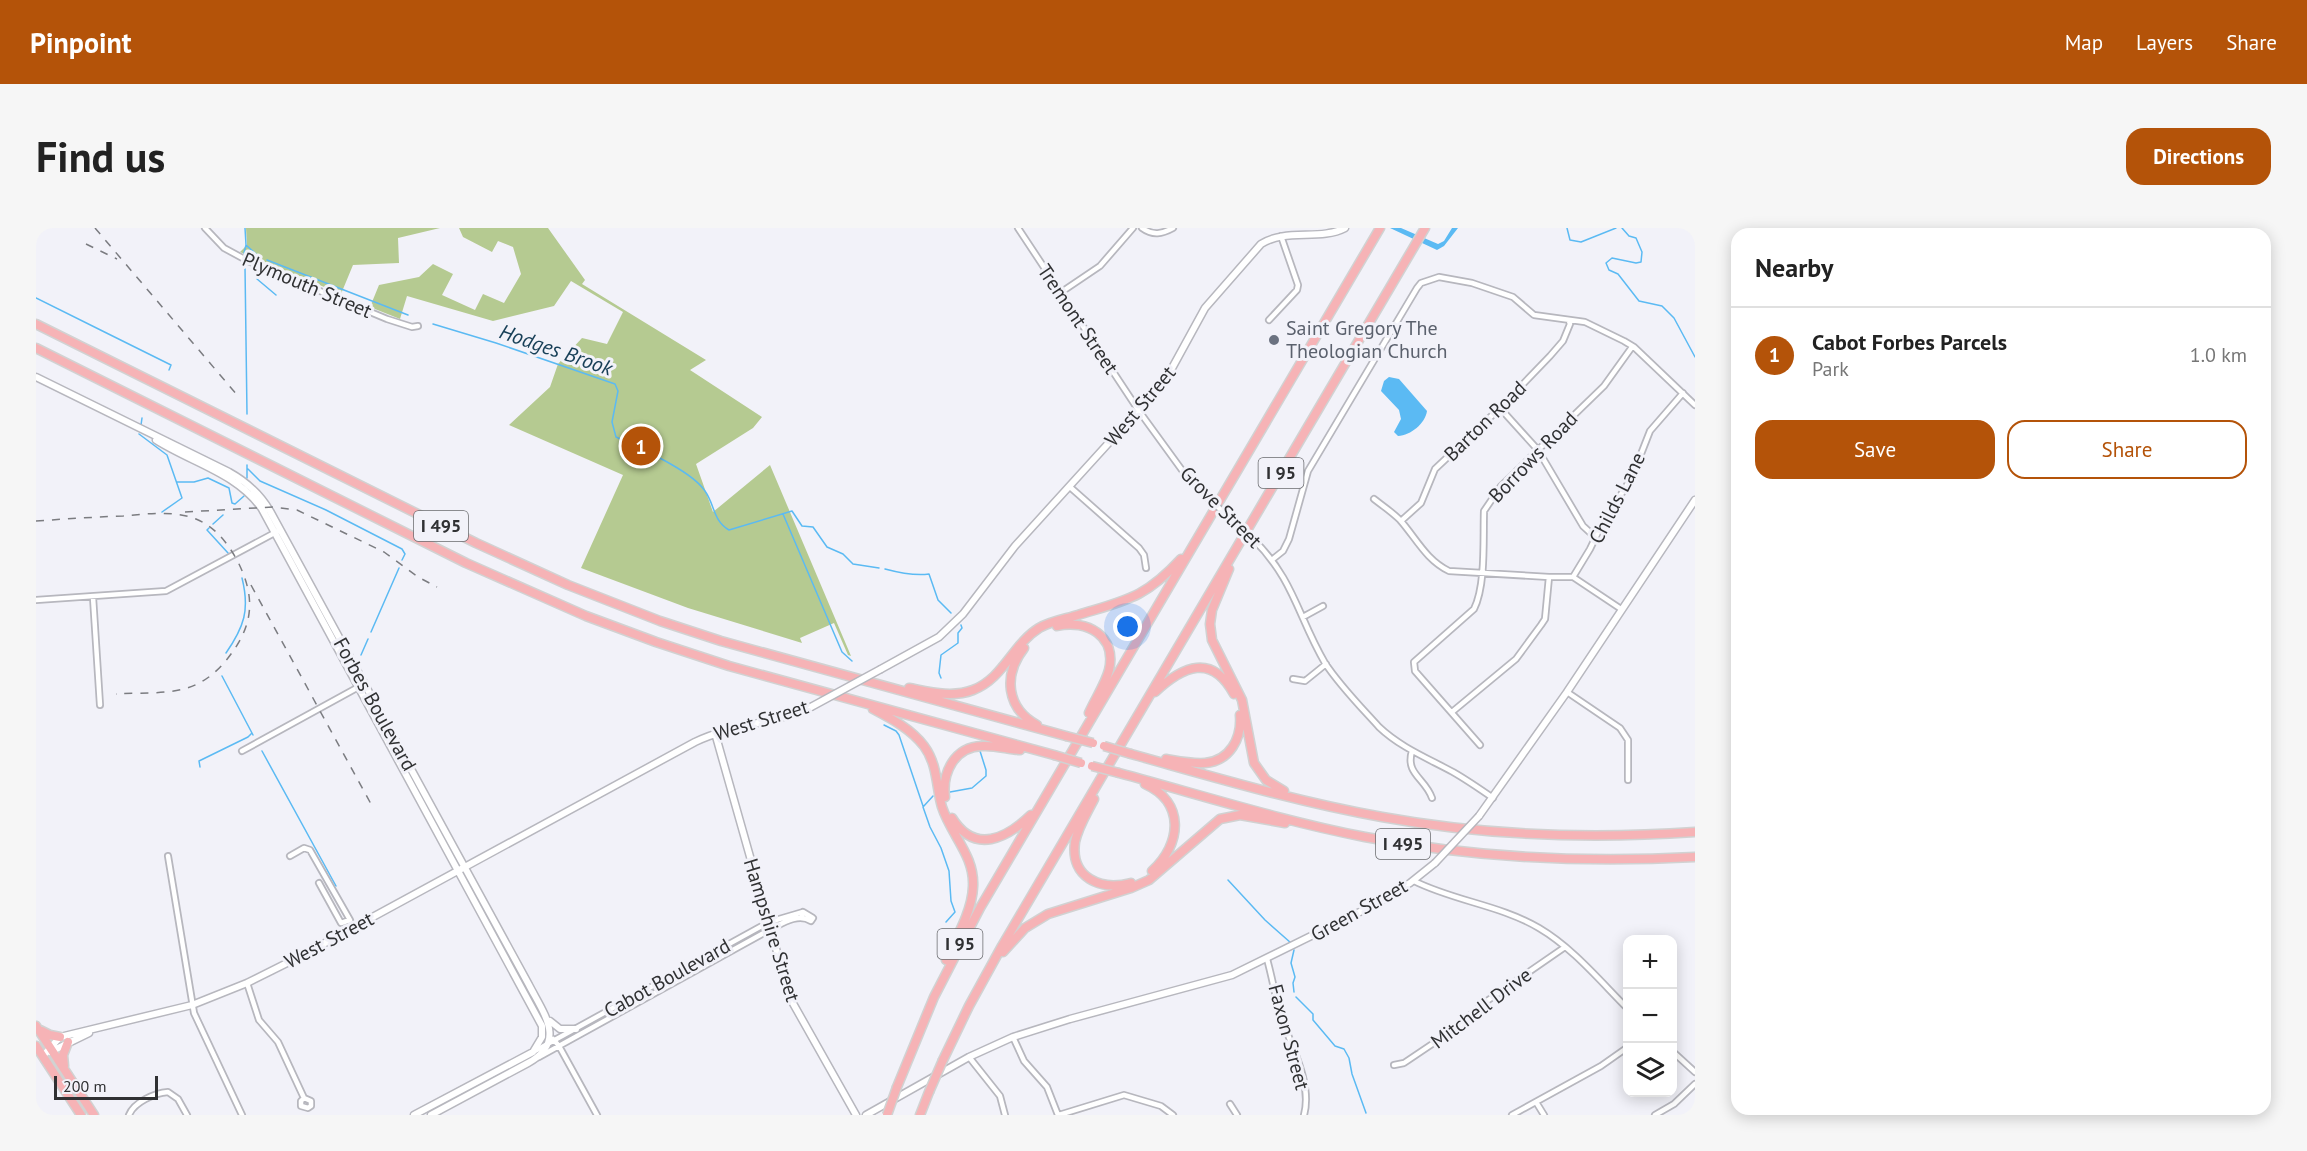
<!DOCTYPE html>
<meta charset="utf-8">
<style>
:root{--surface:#fff;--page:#f6f6f6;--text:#222;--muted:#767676;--line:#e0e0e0;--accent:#b45309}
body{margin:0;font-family:"PT Sans",sans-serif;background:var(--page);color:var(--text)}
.controls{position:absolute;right:18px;bottom:18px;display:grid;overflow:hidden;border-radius:12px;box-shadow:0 3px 15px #0003}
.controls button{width:54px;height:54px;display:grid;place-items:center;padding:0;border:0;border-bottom:2px solid var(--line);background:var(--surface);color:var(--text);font:30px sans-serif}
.scale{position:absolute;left:18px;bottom:15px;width:104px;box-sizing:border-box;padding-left:6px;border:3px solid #303133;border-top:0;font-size:16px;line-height:21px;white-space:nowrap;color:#303133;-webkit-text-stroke:4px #f2f2f9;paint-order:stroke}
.you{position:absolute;left:1092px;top:399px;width:21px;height:21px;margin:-15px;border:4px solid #fff;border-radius:50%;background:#1a73e8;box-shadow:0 0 0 9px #1a73e833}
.badge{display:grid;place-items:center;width:39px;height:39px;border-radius:50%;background:var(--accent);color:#fff;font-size:20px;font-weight:700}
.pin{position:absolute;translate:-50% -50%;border:3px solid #fff;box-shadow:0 2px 6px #0006}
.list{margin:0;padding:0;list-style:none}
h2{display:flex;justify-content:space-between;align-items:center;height:78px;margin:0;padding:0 24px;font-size:26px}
h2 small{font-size:20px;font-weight:400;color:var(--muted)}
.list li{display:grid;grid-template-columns:39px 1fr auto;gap:18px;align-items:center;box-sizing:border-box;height:96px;padding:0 24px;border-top:2px solid var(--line)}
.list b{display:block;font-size:22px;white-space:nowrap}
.list p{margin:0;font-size:20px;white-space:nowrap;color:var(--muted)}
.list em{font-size:20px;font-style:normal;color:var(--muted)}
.actions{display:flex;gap:12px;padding:18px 24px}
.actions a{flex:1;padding:14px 0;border:2px solid var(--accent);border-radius:18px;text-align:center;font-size:21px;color:var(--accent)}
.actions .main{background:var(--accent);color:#fff}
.icon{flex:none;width:33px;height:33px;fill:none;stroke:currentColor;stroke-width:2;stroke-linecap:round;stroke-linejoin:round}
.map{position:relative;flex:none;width:1659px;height:887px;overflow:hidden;border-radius:18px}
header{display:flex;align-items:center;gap:36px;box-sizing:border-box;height:84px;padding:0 30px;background:var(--accent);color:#fff}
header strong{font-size:28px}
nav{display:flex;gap:33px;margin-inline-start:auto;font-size:21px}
.intro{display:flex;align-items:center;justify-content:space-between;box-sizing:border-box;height:144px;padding:0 36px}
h1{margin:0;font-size:42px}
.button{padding:15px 27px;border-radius:18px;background:var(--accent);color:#fff;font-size:21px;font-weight:700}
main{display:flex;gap:36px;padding:0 36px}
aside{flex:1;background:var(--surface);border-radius:18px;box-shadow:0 3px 15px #0003}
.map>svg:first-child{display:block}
.green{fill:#b5ca91}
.water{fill:#5bbaf3}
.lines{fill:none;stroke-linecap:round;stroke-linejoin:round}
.stream{stroke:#5bbaf3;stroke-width:1.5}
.street-casing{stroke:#b7b7be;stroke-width:8}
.secondary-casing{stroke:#b7b7be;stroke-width:9}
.highway-casing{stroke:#d1d2d2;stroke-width:11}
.street{stroke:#fff;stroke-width:4.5}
.secondary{stroke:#fff;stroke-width:6}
.highway{stroke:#f6b3b6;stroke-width:8}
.rail{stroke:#7b7c80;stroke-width:1.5;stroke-dasharray:8 8;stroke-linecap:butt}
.street-bridge-casing{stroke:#b7b7be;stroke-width:8;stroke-linecap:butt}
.secondary-bridge-casing{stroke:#b7b7be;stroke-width:9;stroke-linecap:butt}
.highway-bridge-casing{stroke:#d1d2d2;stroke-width:11;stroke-linecap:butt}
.street-bridge{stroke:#fff;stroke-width:4.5}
.secondary-bridge{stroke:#fff;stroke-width:6}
.highway-bridge{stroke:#f6b3b6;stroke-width:8}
.worship-dot{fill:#6b7280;stroke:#f2f2f9;stroke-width:2}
.labels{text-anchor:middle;stroke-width:6;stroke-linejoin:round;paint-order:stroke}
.shield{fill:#f2f2f9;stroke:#6a6b6e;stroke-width:1.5}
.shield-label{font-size:18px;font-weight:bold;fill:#303133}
.street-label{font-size:20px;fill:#303133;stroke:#f2f2f9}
.worship-label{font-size:20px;fill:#5b616d;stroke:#f2f2f9;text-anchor:start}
.water-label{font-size:21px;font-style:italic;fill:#173f57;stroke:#f2f2f9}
</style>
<header>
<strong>Pinpoint</strong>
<nav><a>Map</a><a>Layers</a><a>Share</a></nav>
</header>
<div class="intro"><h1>Find us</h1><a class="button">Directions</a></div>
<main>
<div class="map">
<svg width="1659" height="887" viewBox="0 0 1659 887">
<rect width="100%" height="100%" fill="#f2f2f9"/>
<path class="green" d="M210,0h194l-42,10 1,25 -46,2 -12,29 -101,-42 7,-7z
M423,0h89l37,52 -3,4 124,76 -16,10 72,47 -9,11 -57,36 17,48 57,-47 81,191 -3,-1 -14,-32 -34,15 2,5 -114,-35 -107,-40 42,-93 -114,-50 41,-38 8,-23 24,-26 25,6 16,-32 -52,-31 -17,25 -61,15 -86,-25 -7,23 -30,-12 9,-22 40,-8 14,-13 20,10 -11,21 33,15 8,-16 21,9 17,-29 -8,-27 -15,-6 -6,11 -29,-15z"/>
<path class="water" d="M1354,0h11l37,16 6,-3 8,-13h6l-14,18 -7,4z
M1353,149l10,2 28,32c-2,13 -16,24 -29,25l-4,-4 7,-13 -2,-9 -18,-19 3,-10z"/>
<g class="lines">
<path class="stream" d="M209,0l1,17 11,10
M1531,0l3,12 11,2 35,-14
M1586,0l7,8 7,2 6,14 -1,10 -5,1 -24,-5 -6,5 3,7 9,4 21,27 23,5 12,12 21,39
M208,25l2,-8
M231,32l141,55
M209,39l2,147
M221,51l19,16
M0,70c45,22 90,45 135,67l-2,5
M397,96l63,19 119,41 3,7 -6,31 4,15c23,11 75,33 89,54 10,14 8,30 24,39l63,-19 10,15 11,1 14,20 16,7 10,10 26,4
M105,197l1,-7
M103,206l28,21 15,43 -20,14
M212,241l12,12 66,29 76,39 3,5 -3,6
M211,250v-13
M141,254h17l14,-4 21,10 3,15 3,1 9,-8
M747,286l59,138 10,9
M177,296l10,-9
M173,300l-2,2 21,23
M849,341c15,4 29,7 44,5l9,26 13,13
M335,404l28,-64
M190,425c18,-26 24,-43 16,-75
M325,427l7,-16
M186,448l31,59
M905,450l-2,-5 2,-18 17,-12v-10l4,-5 -1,-3
M848,497l12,6 3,4 24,71
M226,523l74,135
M164,539l-1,-6 49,-24 4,-4
M914,564l22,-4 14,-12v-6l-6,-19
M897,568l-10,11 7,20 11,21 8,23 2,30 4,11 -9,10
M1192,652l37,40 26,23
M1258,722l-3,13 4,14 -2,6 1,9
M1260,769l17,17v6l22,26 9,3 5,9 3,16 14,39"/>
<defs>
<path id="street" d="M169,0l19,20 24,13 139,58 25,8 6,-1
M982,0l121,183 48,66 21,21
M1106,0c11,8 20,6 31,0
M1024,65l40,-27 33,-38
M1233,92l28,-30 1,-5 -17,-49
M1464,180l38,42 45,76 12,11
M1034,259l69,61 5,7 2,13
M1338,271c9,7 18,13 26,21 16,18 26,40 49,51l100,6h24l48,32
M1365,293l20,-18 14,-34 65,-61 50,-52 13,-15 7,-17 -1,-3
M1217,311c41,40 45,78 72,124 15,23 36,44 54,64 21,20 48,31 74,45 14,8 27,17 40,26
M1237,331l10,-8 6,-12 19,-68 109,-183 4,-5 18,-6 33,6 41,14 21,18 51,7 39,19 10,6 61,58
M1537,349l17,-28 11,-23 31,-49 18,-46 33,-38
M57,369l7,108
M0,372l130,-9 114,-61
M1267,389l20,-11
M1257,451l12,2 21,-17
M1531,464l53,36 8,12v40
M1416,484l64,-53 25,-34 4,-6 4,-42
M1444,517l-65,-74 -1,-9 60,-53c12,-24 9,-70 10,-98l17,-25 103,-100 28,-39
M206,523l122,-67
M1376,523c-7,23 13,27 20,47
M132,628l26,157 48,102
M254,628l14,-8 6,2 40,70 -9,3 -22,-40
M1378,653c40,20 86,24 125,47 34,20 61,53 89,81
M1231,731c5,18 8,36 13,54 9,30 33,69 24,102
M211,755l12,37 19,22 26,56 -3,3v5l7,2 3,-2v-5l-7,-3
M977,809l11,24 23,26 11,28
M517,811l6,7 38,69
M1636,823l23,21
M497,824l236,-130 34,-10
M503,829l232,-128c12,-6 27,-16 40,-8l2,-3 -10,-6 -1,5
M933,829l31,39 5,19
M1358,837l10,-2 52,-35 28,-25 81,-56
M1500,874l8,13
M1194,876l7,11
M93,887c5,-13 26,-22 39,-23l10,7 9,16
M1023,887l65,-20 37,11 12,9
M1476,887l89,-49 27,-19
M1619,887l19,-11 21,-20"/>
<path id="secondary" d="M0,149l193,95c18,10 31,22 41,39l259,474c15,29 38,57 -1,78l-97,52
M120,212c36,23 81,33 106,69l280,517v11l-9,15 -119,63
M845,441l58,-32 24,-23 52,-68 150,-165 40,-73 56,-64c25,-16 59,-3 84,-16
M679,505l75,265 66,117
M1443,588l88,-124 128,-192
M514,793l10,8h16
M14,824l39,-19
M7,828l17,-19 132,-32 55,-22 54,-27 394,-214c37,-18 79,-18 116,-35
M830,887l103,-58 44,-20 57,-18 162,-44 146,-72 32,-20 25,-20"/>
<path id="highway" d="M0,96l440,219 92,42 92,36 61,20 345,95
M0,120l430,215 120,53 70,26 73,24 325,89
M1193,341l-17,41 -2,14 2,16 30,60 12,63 12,17 18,11
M1021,398c30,-7 60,10 52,44 -4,15 -14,29 -20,43
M988,420c-21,27 -18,60 13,77
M873,460c21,4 43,10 64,2 30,-11 40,-46 66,-62 12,-7 26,-9 39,-13 49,-15 67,-17 103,-56
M1119,464c28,-26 57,-39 79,2
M837,481c19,10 38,20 51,37 14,19 12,41 18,61 9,28 33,49 31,80 -1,25 -17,51 -27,73
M1095,526c83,23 166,48 251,63 104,19 208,22 313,15
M1130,531c12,2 26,5 39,4 25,-2 37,-25 35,-48
M1083,545c82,22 163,48 246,64 109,21 219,26 330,20
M1109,556c40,18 37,60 7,87
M909,569c-3,-24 9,-50 37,-51 12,-1 25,3 38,4
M1058,571c-7,14 -16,28 -19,43 -5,36 26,49 56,41
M916,590c23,37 55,20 79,-3
M967,724l22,-24 23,-14 83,-26 18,-8 71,-61 20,-4 45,8
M0,798l58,89
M2,801l12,6 10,2
M0,818l45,69
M907,832l26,-54 33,-60 423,-718
M28,838l-1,-11 5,-13
M861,859l37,-90 46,-89 400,-680
M884,887l9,-23"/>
</defs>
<use href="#street" class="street-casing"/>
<use href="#secondary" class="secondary-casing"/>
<use href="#highway" class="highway-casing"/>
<use href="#street" class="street"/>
<use href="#secondary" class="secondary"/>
<use href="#highway" class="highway"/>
<path class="rail" d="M59,0l143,168
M50,16l31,15
M149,284l88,-5 24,3 87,42 34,25 19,10
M0,293c29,-2 58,-4 87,-5 24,-2 50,-6 73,3 19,8 31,23 41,41 19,37 17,65 -9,98 -7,9 -16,18 -27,24 -24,14 -58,10 -85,12
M215,357l120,219"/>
<defs>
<path id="street-bridge" d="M1172,270l45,41"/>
<path id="secondary-bridge" d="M775,479l70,-38
M1399,635l44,-47"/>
<path id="highway-bridge" d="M1030,508l27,7
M1068,518l27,8
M1018,527l27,8
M1056,538l27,7
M893,864l14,-32
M851,887l10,-28"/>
</defs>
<use href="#street-bridge" class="street-bridge-casing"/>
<use href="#secondary-bridge" class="secondary-bridge-casing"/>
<use href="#highway-bridge" class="highway-bridge-casing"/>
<use href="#street-bridge" class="street-bridge"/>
<use href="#secondary-bridge" class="secondary-bridge"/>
<use href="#highway-bridge" class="highway-bridge"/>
</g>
<circle class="worship-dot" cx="1238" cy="112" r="6"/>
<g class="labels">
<g class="shield">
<rect x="1222.5" y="230" width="45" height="30" rx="4.5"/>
<rect x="378" y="283" width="54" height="30" rx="4.5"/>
<rect x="1340" y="601" width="54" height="30" rx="4.5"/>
<rect x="901.5" y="701" width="45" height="30" rx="4.5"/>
</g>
<g class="shield-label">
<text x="1245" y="251">I 95</text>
<text x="405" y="304">I 495</text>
<text x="1367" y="622">I 495</text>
<text x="924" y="722">I 95</text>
</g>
<g class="street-label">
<text transform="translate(271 57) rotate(23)" y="7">Plymouth Street</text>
<text transform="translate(1042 91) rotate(56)" y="7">Tremont Street</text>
<text transform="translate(1104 178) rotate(-50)" y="7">West Street</text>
<text transform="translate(1449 193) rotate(-44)" y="7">Barton Road</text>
<text transform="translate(1497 229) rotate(-46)" y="7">Borrows Road</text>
<text transform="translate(1581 270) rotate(-63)" y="7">Childs Lane</text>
<text transform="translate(1185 279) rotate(45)" y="7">Grove Street</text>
<text transform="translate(339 476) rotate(61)" y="7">Forbes Boulevard</text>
<text transform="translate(725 492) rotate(-17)" y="7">West Street</text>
<text transform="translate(1323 682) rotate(-29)" y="7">Green Street</text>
<text transform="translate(736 702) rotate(73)" y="7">Hampshire Street</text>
<text transform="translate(293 712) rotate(-28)" y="7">West Street</text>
<text transform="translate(631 750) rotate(-29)" y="7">Cabot Boulevard</text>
<text transform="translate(1445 780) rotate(-37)" y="7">Mitchell Drive</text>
<text transform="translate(1253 809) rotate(75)" y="7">Faxon Street</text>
</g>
<g class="worship-label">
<text x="1250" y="107">Saint Gregory The<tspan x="1250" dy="23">Theologian Church</tspan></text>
</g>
<g class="water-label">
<text transform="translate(520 122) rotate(19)" y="7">Hodges Brook</text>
</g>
</g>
</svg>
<div class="controls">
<button>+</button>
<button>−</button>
<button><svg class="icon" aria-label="layers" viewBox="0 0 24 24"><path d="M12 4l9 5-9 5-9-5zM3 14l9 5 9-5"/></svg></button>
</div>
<div class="scale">200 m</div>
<div class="you"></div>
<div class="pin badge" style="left:605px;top:218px">1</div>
</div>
<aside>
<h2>Nearby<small></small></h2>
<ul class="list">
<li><span class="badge">1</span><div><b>Cabot Forbes Parcels</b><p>Park</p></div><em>1.0 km</em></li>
</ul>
<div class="actions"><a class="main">Save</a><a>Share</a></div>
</aside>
</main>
